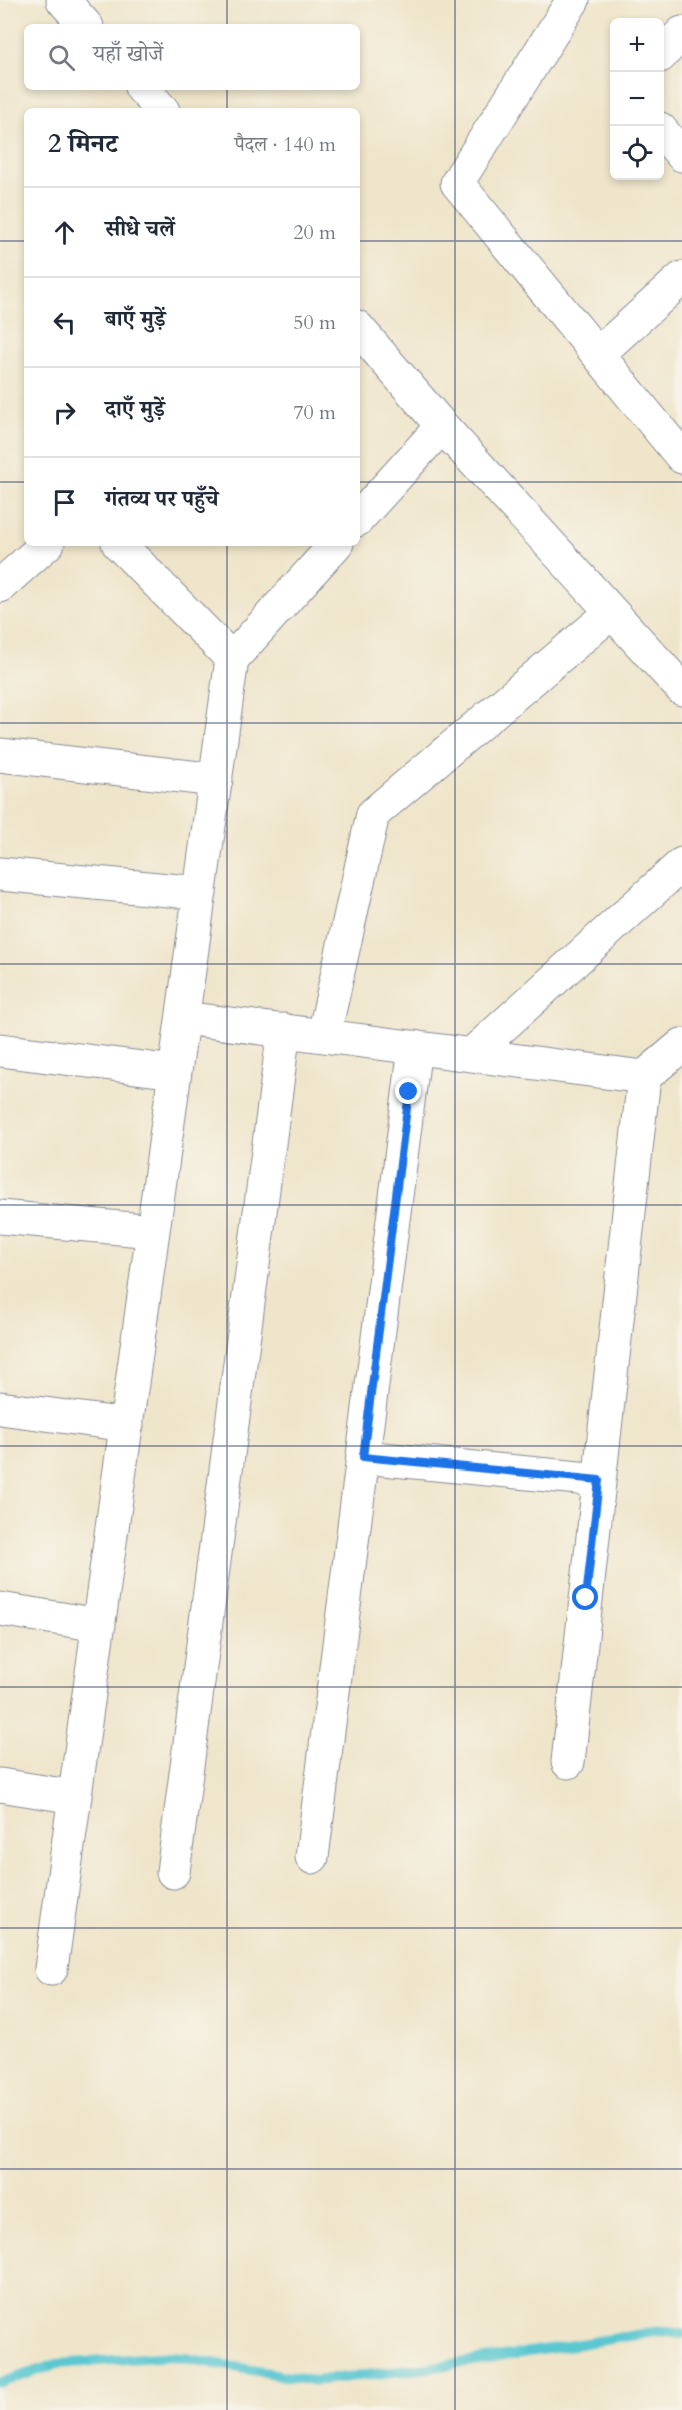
<!DOCTYPE html>
<html lang="hi">
<meta charset="utf-8">
<style>
:root{--surface:#fff;--page:#f2f2f3;--text:#1f2937;--muted:#747a83;--line:#e0e1e3}
body{margin:0;font-family:Cardo,"Noto Serif Devanagari",serif;background:var(--page);color:var(--text)}
.controls{position:absolute;right:18px;top:18px;display:grid;overflow:hidden;border-radius:9px;box-shadow:0 3px 9px #0003}
.controls button{width:54px;height:54px;display:grid;place-items:center;padding:0;border:0;border-bottom:2px solid var(--line);background:var(--surface);color:var(--text);font:30px sans-serif}
.stop{position:absolute;width:18px;height:18px;margin:-14px;border:4px solid #1a73e8;border-radius:50%;background:#fff}
.stop.end{background:#1a73e8;border-color:#fff;box-shadow:0 2px 6px #0008}
.list{margin:0;padding:0;list-style:none}
h2{display:flex;justify-content:space-between;align-items:center;height:78px;margin:0;padding:0 24px;font-size:26px}
h2 small{font-size:20px;font-weight:400;color:var(--muted)}
.list li{display:grid;grid-template-columns:39px 1fr auto;gap:18px;align-items:center;box-sizing:border-box;height:90px;padding:0 24px;border-top:2px solid var(--line)}
.list b{display:block;font-size:22px;white-space:nowrap}
.list em{font-size:20px;font-style:normal;color:var(--muted)}
.icon{flex:none;width:33px;height:33px;fill:none;stroke:currentColor;stroke-width:2;stroke-linecap:round;stroke-linejoin:round}
.map{position:relative;flex:none;width:682px;height:2410px;overflow:hidden}
.search{position:absolute;background:var(--surface);box-shadow:0 3px 9px #0003;left:24px;top:24px;width:336px;height:66px;display:flex;align-items:center;gap:15px;box-sizing:border-box;padding:0 21px;border-radius:9px;color:var(--muted);font-size:22px}
.panel{position:absolute;background:var(--surface);box-shadow:0 3px 9px #0003;left:24px;top:108px;width:336px;height:438px;border-radius:9px}
.map>svg:first-child{display:block}
.lines{fill:none;stroke-linecap:round;stroke-linejoin:round}
.stream{stroke:#5ac7d1;stroke-width:10}
.minor-casing{stroke:#858a94;stroke-width:35}
.minor{stroke:#fff;stroke-width:33}
.route{stroke:#1a73e8;stroke-width:8}
.grid{fill:none;stroke:#1b2f5e;stroke-width:1.5;stroke-opacity:0.55}
</style>
<div class="map">
<svg width="682" height="2410" viewBox="0 0 682 2410">
<rect width="100%" height="100%" fill="#f7f3e8"/>
<filter id="ink" filterUnits="userSpaceOnUse"><feTurbulence type="fractalNoise" baseFrequency=".0167" numOctaves="2"/><feDisplacementMap in="SourceGraphic" scale="12" xChannelSelector="R" yChannelSelector="G"/><feConvolveMatrix kernelMatrix="1 2 1 2 8 2 1 2 1" color-interpolation-filters="sRGB"/></filter>
<filter id="wash" filterUnits="userSpaceOnUse"><feTurbulence type="fractalNoise" baseFrequency=".008" numOctaves="4" result="noise"/><feDisplacementMap in="SourceGraphic" scale="24" xChannelSelector="R" yChannelSelector="G"/><feGaussianBlur stdDeviation="1.35" result="paint"/><feColorMatrix in="noise" values="0 0 0 0 0 0 0 0 0 0 0 0 0 0 0 0 0 1.4 0 .05"/><feComposite in="paint" operator="in"/></filter>
<g filter="url(#wash)">
<rect width="100%" height="100%" fill="#efe5ca"/>
<g class="lines">
<path class="stream" d="M0,2383l57,-19 116,-8 140,25 115,-13 233,-37 21,3"/>
</g>
</g>
<g filter="url(#ink)">
<g class="lines">
<defs>
<path id="minor" d="M63,0l24,27
M573,0l-116,183 225,274
M660,56l22,-23
M141,87l22,24
M660,129l22,26
M357,327l85,99 240,263
M598,354l84,-76
M357,520l85,-94
M118,543l114,116
M0,586l48,-43
M0,755l216,25
M0,874l200,19
M183,1018l461,59
M324,1035l49,-221 238,-201
M0,1050l175,22
M472,1054l210,-190
M0,1217l153,14
M0,1408l127,17
M363,1457l236,23
M0,1609l99,16
M568,1762l76,-685 38,-32
M0,1785l75,12
M312,1857l103,-810
M173,1872l111,-842
M51,1969l181,-1310 105,-116"/>
</defs>
<use href="#minor" class="minor-casing"/>
<use href="#minor" class="minor"/>
</g>
</g>
<g class="lines" filter="url(#ink)">
<path class="route" d="M409,1092l-46,365 236,23 -13,118"/>
</g>
<path class="grid" d="M227,0v27M455,0v2410M227,87v24M0,241h27M357,241h325M0,482h27M357,482h325M227,543v1867M0,723h682M0,964h682M0,1205h682M0,1446h682M0,1687h682M0,1928h682M0,2169h682"/>
</svg>
<div class="controls">
<button>+</button>
<button>−</button>
<button><svg class="icon" aria-label="locate" viewBox="0 0 24 24"><circle cx="12" cy="12" r="6"/><path d="M12 2v4M12 18v4M2 12h4M18 12h4"/></svg></button>
</div>
<div class="stop" style="left:586px;top:1598px"></div>
<div class="stop end" style="left:409px;top:1092px"></div>
<div class="search"><svg class="icon" aria-label="search" viewBox="0 0 24 24"><circle cx="10" cy="10" r="6"/><path d="M15 15l6 6"/></svg>यहाँ खोजें</div>
<section class="panel">
<h2>2 मिनट<small>पैदल · 140 m</small></h2>
<ul class="list">
<li><svg class="icon" aria-label="ahead" viewBox="0 0 24 24"><path d="M12 20V5M6 11l6-6 6 6"/></svg><div><b>सीधे चलें</b></div><em>20 m</em></li>
<li><svg class="icon" aria-label="left" viewBox="0 0 24 24"><path d="M17 20v-9H6M10 6l-5 5 5 5"/></svg><div><b>बाएँ मुड़ें</b></div><em>50 m</em></li>
<li><svg class="icon" aria-label="right" viewBox="0 0 24 24"><path d="M7 20v-9h11M14 6l5 5-5 5"/></svg><div><b>दाएँ मुड़ें</b></div><em>70 m</em></li>
<li><svg class="icon" aria-label="arrive" viewBox="0 0 24 24"><path d="M6 21V4h12l-3 4 3 4H6"/></svg><div><b>गंतव्य पर पहुँचे</b></div></li>
</ul>
</section>
</div>
